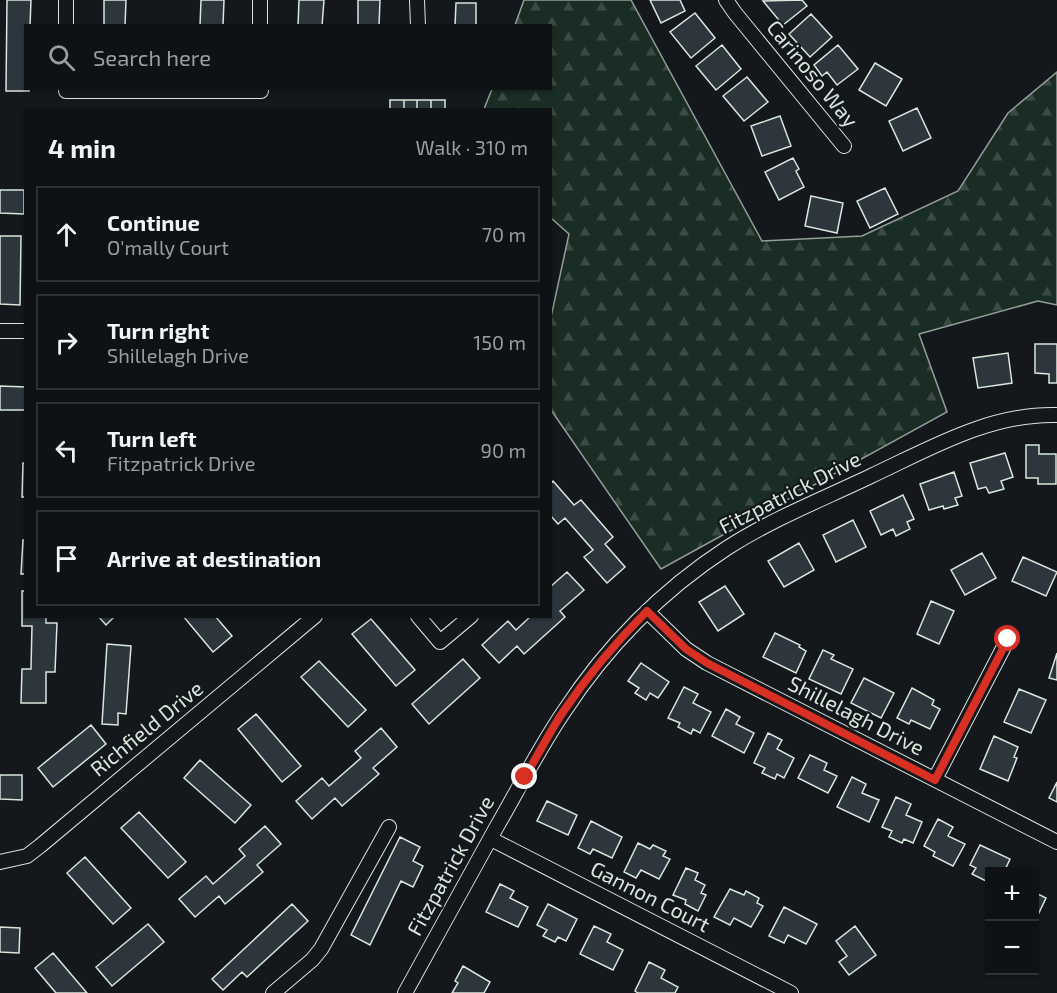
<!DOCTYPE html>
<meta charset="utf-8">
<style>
:root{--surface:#0f1215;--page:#1d2022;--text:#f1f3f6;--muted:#9b9ea0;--line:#2f3234}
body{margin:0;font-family:"Exo 2",sans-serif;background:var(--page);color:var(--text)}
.controls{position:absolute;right:18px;bottom:18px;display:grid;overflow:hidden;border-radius:0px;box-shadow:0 2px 4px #0004}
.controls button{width:54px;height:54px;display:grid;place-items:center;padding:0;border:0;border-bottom:2px solid var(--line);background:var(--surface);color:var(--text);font:30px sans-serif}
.stop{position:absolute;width:18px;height:18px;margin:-14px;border:4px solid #d93025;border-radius:50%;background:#fff}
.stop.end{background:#d93025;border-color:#fff;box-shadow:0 2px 6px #0008}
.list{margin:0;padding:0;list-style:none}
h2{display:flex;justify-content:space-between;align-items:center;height:78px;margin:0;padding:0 24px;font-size:26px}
h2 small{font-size:20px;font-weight:400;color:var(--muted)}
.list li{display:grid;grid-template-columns:39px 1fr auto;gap:18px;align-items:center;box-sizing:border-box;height:96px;margin:0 12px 12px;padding:0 12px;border:2px solid var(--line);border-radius:0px}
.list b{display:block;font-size:22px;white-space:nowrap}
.list p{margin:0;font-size:20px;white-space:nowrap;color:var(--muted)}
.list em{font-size:20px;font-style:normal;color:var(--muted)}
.icon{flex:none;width:33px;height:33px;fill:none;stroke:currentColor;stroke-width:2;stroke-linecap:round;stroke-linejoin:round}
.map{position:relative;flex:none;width:1057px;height:993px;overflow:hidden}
.search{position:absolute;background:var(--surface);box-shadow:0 2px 4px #0004;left:24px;top:24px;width:528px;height:66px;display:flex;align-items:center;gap:15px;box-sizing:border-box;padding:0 21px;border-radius:0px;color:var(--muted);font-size:22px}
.panel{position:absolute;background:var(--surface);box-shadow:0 2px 4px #0004;left:24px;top:108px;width:528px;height:510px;border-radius:0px}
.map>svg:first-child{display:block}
.forest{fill:url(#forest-firs);stroke:#939e99;stroke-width:1.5}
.building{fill:#2c363c;stroke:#d8e6dc;stroke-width:1.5}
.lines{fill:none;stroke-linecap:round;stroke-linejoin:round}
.street-casing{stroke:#d8e6dc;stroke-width:16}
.street{stroke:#14181c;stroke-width:14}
.route{stroke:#d93025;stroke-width:8}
.labels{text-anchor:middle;stroke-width:4.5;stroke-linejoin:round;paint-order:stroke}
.street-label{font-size:21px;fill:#d8e6dc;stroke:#14181c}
</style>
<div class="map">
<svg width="1057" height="993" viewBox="0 0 1057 993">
<defs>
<pattern id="forest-firs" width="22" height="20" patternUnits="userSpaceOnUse" patternTransform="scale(1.5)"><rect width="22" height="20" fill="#1a2d24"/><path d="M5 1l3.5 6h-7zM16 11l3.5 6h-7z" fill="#3b4b43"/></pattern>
</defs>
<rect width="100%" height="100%" fill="#14181c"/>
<path class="forest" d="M524,0h107l131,241 100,-5 96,-45 50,-78 49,-41v233l-19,-4 -119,33 28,78 -286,157 -110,-159v-93l18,-83 -18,-16 -1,-108 -66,-1 8,-20 58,-1v-62l-35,-1z"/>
<path class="building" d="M7,0h24l-1,26h-4v62h3v3h-23z
M104,0h22l-1,26h-21z
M201,0h23l-1,26h-23z
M299,0h25l-2,26h-24z
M358,0h22l-1,26h-21z
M650,0h30l5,11 -24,12z
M802,0l5,6 -24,19 -20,-24z
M456,3h20v23h-21z
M695,13l20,25 -24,20 -21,-26z
M811,14l21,23 -22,20 -21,-23z
M722,45l19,24 -25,21 -20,-24z
M838,45l20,24 -21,16 -10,-13 -5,4 -8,-11z
M875,63l27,16 -16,27 -27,-16z
M747,77l21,25 -24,19 -21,-25z
M390,100h14v10h-14z
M404,100h13v10h-13z
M417,100h14v10h-14z
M431,100h14v10h-14z
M917,108l14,30 -28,13 -14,-30z
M780,116l11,30 -29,10 -11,-30z
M793,158l6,11 -3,2 8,16 -25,13 -14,-28z
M885,188l13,26 -28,14 -13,-27z
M0,190h24v24l-24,-1z
M811,196l32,7 -6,30 -32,-7z
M0,236h21l-1,69 -20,-1z
M1035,344h22v39h-8v-9l-14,-1z
M1008,353l4,30 -34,5 -5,-30z
M0,386l26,1v23h-26z
M1026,445h13v9h17v30h-18v-6h-12z
M1005,453l8,24 -12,4 3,8 -15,4 -3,-6 -8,2 -8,-26z
M23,463h3v34h-4z
M954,472l8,24 -7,2 3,7 -14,4 -1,-3 -14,4 -9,-26z
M553,481l21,24 7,-5 32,37 -8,7 20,23 -18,16 -23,-26 9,-7 -28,-32 -7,6 -8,-9v-31z
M903,495l11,24 -7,3 3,7 -14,7 -3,-7 -12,6 -11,-24z
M853,520l13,27 -30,15 -13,-27z
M23,540h3v34h-5z
M799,543l15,27 -30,17 -16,-26z
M982,553l14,25 -31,17 -14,-25z
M1023,557l34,15 -11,24 -34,-15z
M567,572l17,18 -24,21 5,6 -41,37 -7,-8 -18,17 -17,-18 26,-24 8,9 15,-14h19v-29z
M725,586l19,28 -26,17 -19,-29z
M22,591h4v25h20v7h11l-2,49h-9v31h-25l1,-34h9l1,-43h-10z
M931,601l23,10 -15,33 -22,-10z
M98,616h17l-9,9z
M183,616h32l17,20 -19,16z
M371,619l44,51 -19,16 -44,-52z
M775,633l25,12 -1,2 7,4 -10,22 -33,-16z
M107,644l24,2 -5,68 -8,-1v12l-16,-1z
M823,650l11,5 -3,4 22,10 -12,25 -32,-15z
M1057,653v27l-8,-2z
M463,659l17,19 -51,46 -17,-20z
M319,661l47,49 -18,17 -47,-50z
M641,663l28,19 -11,16 -8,-5 -4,7 -11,-7 4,-5 -11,-7z
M864,678l30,15 -13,25 -30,-15z
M684,687l14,7 -5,9 18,9 -11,21 -7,-4 -2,5 -13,-7 2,-4 -12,-5z
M912,688l22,12 -2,5 8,4 -10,20 -19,-9 -2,4 -12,-6z
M1019,689l27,11 -15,33 -27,-11z
M726,709l14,8 -4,7 18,9 -10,20 -32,-17z
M256,714l45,52 -19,16 -44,-53z
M91,725l15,19 -53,43 -15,-19z
M381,728l16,19 -24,21 6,6 -37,32 -7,-8 -23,21 -16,-18 26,-23 7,8 32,-28 -6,-7z
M768,733l14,7 -5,9 17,9 -10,20 -7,-4 -2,5 -13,-6 3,-5 -11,-5z
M994,736l24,11 -4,10 3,1 -9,23 -28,-12z
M810,755l17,8 -3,7 13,6 -9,17 -30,-15z
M200,760l51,45 -16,18 -51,-45z
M0,775h22v25l-22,-1z
M852,777l14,7 -4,9 17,7 -10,22 -32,-15z
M1057,782v20l-8,-4z
M896,797l15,7 -5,11 16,7 -9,21 -9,-4 -2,4 -13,-6 3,-6 -10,-4z
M547,801l30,14 -9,20 -31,-14z
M139,812l47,50 -18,16 -47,-50z
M938,819l15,8 -5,9 17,8 -12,22 -20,-10 2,-4 -11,-6z
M591,821l31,16 -10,21 -19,-9 -3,5 -12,-6z
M265,826l16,18 -24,21 6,7 -38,32 -6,-8 -24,21 -16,-18 27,-23 7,8 32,-28 -6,-7z
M400,837l20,10 -7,14 10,5 -10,21 -12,-6 -31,64 -19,-10z
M638,843l12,6 3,-4 13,6 -3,5 7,3 -11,20 -18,-9 -5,8 -12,-6z
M980,845l30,14 -6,13h-14v2l-4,7 -14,-7 4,-6 -6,-3z
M85,857l46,51 -18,16 -46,-51z
M686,868l12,5 -3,7 10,5 -4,8 5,2 -8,16 -13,-7 1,-4 -13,-5z
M500,884l14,7 -4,7 18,9 -10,20 -32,-15z
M730,889l14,6 2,-4 13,7 -2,5 6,3 -12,21 -17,-9 -4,7 -16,-8z
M1034,892l12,6 -10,21 -2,-1z
M292,904l16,17 -61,56 -5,-5 -19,18 -11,-11z
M548,904l29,15 -11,22 -8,-4 -3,5 -12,-6 4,-6 -10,-5z
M784,907l33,17 -11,20 -18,-9 -4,8 -15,-7z
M148,924l16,18 -52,44 -16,-19z
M594,926l17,8 -4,8 16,8 -10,20 -33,-16z
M855,926l21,29 -27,20 -10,-13 8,-6 -11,-15z
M0,927l20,1 -1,25 -19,-1z
M53,953l34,40h-31l-21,-25z
M649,962l16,8 -4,8 17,9 -3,6h-37l-3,-2z
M463,966l27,16 -6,11h-32l6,-10 -3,-2z"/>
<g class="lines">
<defs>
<path id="street" d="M260,0v26
M417,0l1,26
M726,0l9,13 109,133
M66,26v-26
M66,88v3h195v-3
M0,331h26
M647,611l39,38 21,14 350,179
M418,616l22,26 31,-26
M935,779l73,-140
M491,839l300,154
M0,862l27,-6 13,-10 275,-230
M273,993l39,-33 9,-11 68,-122
M405,993c30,-55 61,-110 91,-165 22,-38 42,-78 67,-115 43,-66 98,-122 164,-165 45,-29 96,-49 144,-72 58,-27 119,-63 186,-61"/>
</defs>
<use href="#street" class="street-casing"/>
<use href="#street" class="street"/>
</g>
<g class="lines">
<path class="route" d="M525,777c13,-22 24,-44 38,-65 25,-37 53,-70 84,-101l39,38 21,14 228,117 73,-141"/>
</g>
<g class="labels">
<g class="street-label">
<text transform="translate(812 74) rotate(51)" y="7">Carinoso Way</text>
<text transform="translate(790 493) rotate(-27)" y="7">Fitzpatrick Drive</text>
<text transform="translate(856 716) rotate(27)" y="7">Shillelagh Drive</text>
<text transform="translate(147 729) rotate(-39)" y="7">Richfield Drive</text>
<text transform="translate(451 866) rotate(-61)" y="7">Fitzpatrick Drive</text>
<text transform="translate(650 897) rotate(27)" y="7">Gannon Court</text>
</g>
</g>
</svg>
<div class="controls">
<button>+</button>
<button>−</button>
</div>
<div class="stop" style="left:1008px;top:639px"></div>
<div class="stop end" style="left:525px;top:777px"></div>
<div class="search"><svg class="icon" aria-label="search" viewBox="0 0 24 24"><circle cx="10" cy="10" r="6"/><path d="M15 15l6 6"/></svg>Search here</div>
<section class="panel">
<h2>4 min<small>Walk · 310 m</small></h2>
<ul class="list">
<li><svg class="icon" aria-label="ahead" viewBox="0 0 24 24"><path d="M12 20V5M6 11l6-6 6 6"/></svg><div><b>Continue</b><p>O'mally Court</p></div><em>70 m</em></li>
<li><svg class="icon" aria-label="right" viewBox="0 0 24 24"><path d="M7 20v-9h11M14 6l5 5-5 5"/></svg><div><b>Turn right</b><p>Shillelagh Drive</p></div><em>150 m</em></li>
<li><svg class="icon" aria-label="left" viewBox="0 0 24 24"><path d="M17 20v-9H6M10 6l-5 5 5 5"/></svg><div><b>Turn left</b><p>Fitzpatrick Drive</p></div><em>90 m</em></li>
<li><svg class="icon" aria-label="arrive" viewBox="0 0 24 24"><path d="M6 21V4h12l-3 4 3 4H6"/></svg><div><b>Arrive at destination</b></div></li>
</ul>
</section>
</div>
